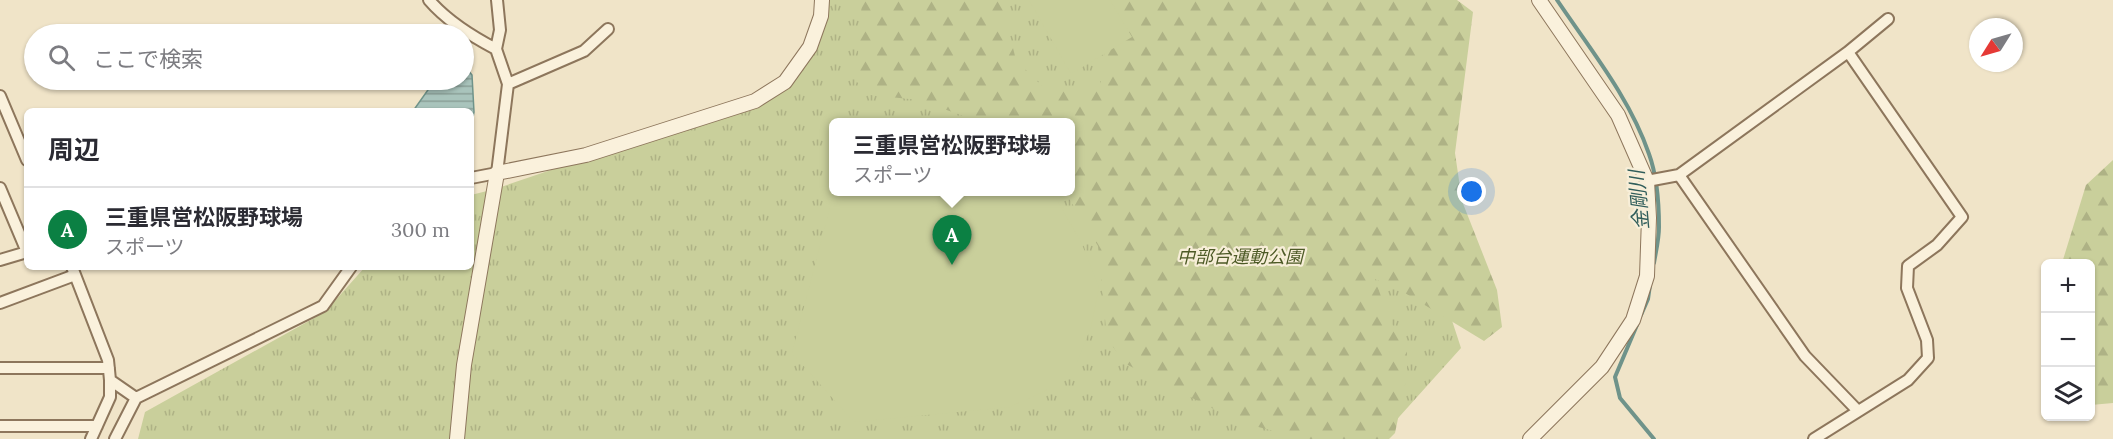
<!DOCTYPE html>
<html lang="ja">
<meta charset="utf-8">
<style>
:root{--surface:#fff;--page:#f7f7f7;--text:#2b2b33;--muted:#7c7c81;--line:#e1e1e2;--accent:#0b8043}
body{margin:0;font-family:Lora,"Noto Sans JP",serif;background:var(--page);color:var(--text)}
.controls{position:absolute;right:18px;bottom:18px;display:grid;overflow:hidden;border-radius:9px;box-shadow:0 2px 4px #0004}
.controls button{width:54px;height:54px;display:grid;place-items:center;padding:0;border:0;border-bottom:2px solid var(--line);background:var(--surface);color:var(--text);font:30px sans-serif}
.compass{position:absolute;left:1969px;top:18px;width:54px;height:54px;border-radius:50%;background:var(--surface);box-shadow:0 2px 4px #0004;rotate:233deg}
.you{position:absolute;left:1472px;top:192px;width:21px;height:21px;margin:-15px;border:4px solid #fff;border-radius:50%;background:#1a73e8;box-shadow:0 0 0 9px #1a73e833}
.badge{display:grid;place-items:center;width:39px;height:39px;border-radius:50%;background:var(--accent);color:#fff;font-size:20px;font-weight:700}
.pin{position:absolute;translate:-50% -50px;filter:drop-shadow(0 2px 3px #0008)}
.pin::after{content:'';position:absolute;top:32px;width:21px;height:18px;background:inherit;clip-path:polygon(0 0,100% 0,50% 100%)}
.popup{position:absolute;left:829px;top:118px;width:246px;height:78px;box-sizing:border-box;display:grid;place-content:center;border-radius:9px;background:var(--surface);filter:drop-shadow(0 2px 4px #0005);font-size:20px;white-space:nowrap;color:var(--muted)}
.popup b{font-size:22px;color:var(--text)}
.popup::after{content:'';position:absolute;left:50%;top:100%;margin-left:-12px;border:12px solid transparent;border-top-color:var(--surface)}
.list{margin:0;padding:0;list-style:none}
h2{display:flex;justify-content:space-between;align-items:center;height:78px;margin:0;padding:0 24px;font-size:26px}
h2 small{font-size:20px;font-weight:400;color:var(--muted)}
.list li{display:grid;grid-template-columns:39px 1fr auto;gap:18px;align-items:center;box-sizing:border-box;height:84px;padding:0 24px;border-top:2px solid var(--line)}
.list b{display:block;font-size:22px;white-space:nowrap}
.list p{margin:0;font-size:20px;white-space:nowrap;color:var(--muted)}
.list em{font-size:20px;font-style:normal;color:var(--muted)}
.icon{flex:none;width:33px;height:33px;fill:none;stroke:currentColor;stroke-width:2;stroke-linecap:round;stroke-linejoin:round}
.map{position:relative;flex:none;width:2113px;height:439px;overflow:hidden}
.search{position:absolute;background:var(--surface);box-shadow:0 2px 4px #0004;left:24px;top:24px;width:450px;height:66px;display:flex;align-items:center;gap:15px;box-sizing:border-box;padding:0 21px;border-radius:33px;color:var(--muted);font-size:22px}
.panel{position:absolute;background:var(--surface);box-shadow:0 2px 4px #0004;left:24px;top:108px;width:450px;height:162px;border-radius:9px}
.map>svg:first-child{display:block}
.grass{fill:url(#grass-tufts);fill-rule:evenodd}
.forest{fill:url(#forest-firs)}
.garden{fill:#c9cf9b}
.water{fill:url(#water-rules);stroke:#6f938a;stroke-width:1.5}
.lines{fill:none;stroke-linecap:round;stroke-linejoin:round}
.stream{stroke:#6f938a;stroke-width:4}
.minor-casing{stroke:#8d765c;stroke-width:14}
.tertiary-casing{stroke:#8d765c;stroke-width:16}
.minor{stroke:#faf1dc;stroke-width:10}
.tertiary{stroke:#faf1dc;stroke-width:14}
.labels{text-anchor:middle;stroke-width:4.5;stroke-linejoin:round;paint-order:stroke}
.park-label{font-size:18px;font-style:italic;fill:#4d5a26;stroke:#f7eed8}
.water-label{font-size:20px;font-style:italic;fill:#2f5d5a;stroke:#f7eed8}
</style>
<div class="map">
<svg width="2113" height="439" viewBox="0 0 2113 439">
<defs>
<pattern id="grass-tufts" width="24" height="20" patternUnits="userSpaceOnUse" patternTransform="scale(1.5)"><rect width="24" height="20" fill="#c9cf9b"/><path d="M3 7l-1-3M5 7V3M7 7l1-3M15 17l-1-3M17 17v-4M19 17l1-3" fill="none" stroke="#aeb285"/></pattern>
<pattern id="forest-firs" width="22" height="20" patternUnits="userSpaceOnUse" patternTransform="scale(1.5)"><rect width="22" height="20" fill="#c9cf9b"/><path d="M5 1l3.5 6h-7zM16 11l3.5 6h-7z" fill="#aeb285"/></pattern>
<pattern id="water-rules" width="6" height="5" patternUnits="userSpaceOnUse" patternTransform="scale(1.5)"><rect width="6" height="5" fill="#a9c4bc"/><path d="M0 2.5h6" fill="none" stroke="#8ba098"/></pattern>
</defs>
<rect width="100%" height="100%" fill="#f0e4c8"/>
<path class="grass" d="M823,0h529l62,204 47,144 -79,88 -64,3h-1180l7,-27 180,-100 40,-45h106v-72l24,-6 260,-88 30,-19 25,-35zM834,122h236v70h-236z"/>
<path class="forest" d="M862,0h139l15,60 27,27 57,2 10,-78 -5,-11h352l16,12 -18,141 7,48 35,89 5,37 -18,14 -84,-51 -25,-11 13,38 19,34v24l-12,58 -6,6h-97l-3,-4 -50,-13 -113,-58 -19,-25 -9,-93 -33,-54h5v-70h-90l-61,-22 -49,-5 -14,-14z
M2113,160v243l-22,2 -1,-141 -28,-1 24,-78z"/>
<path class="garden" d="M1029,0h81l22,37 -61,37z
M834,192h215l9,10 23,40 18,45 -8,40 -14,35 -26,26 -41,19 -156,15 -62,-69z"/>
<path class="water" d="M464,65l8,10 2,37 -3,16v-17h-58l22,-31h29z"/>
<g class="lines">
<path class="stream" d="M1557,0c33,49 73,98 92,154 8,22 10,49 10,73 0,12 -3,24 -5,36
M1641,315l7,-16 2,-14
M1637,325l-22,52 5,21 34,41"/>
<defs>
<path id="minor" d="M429,0c18,21 42,36 67,49
M508,84l76,-33 24,-22
M0,96l27,64
M1679,175l126,181 53,55
M471,178l26,-5 11,-89 -12,-35 4,-19 -3,-30
M1647,181l32,-6 169,-123 40,-33
M0,188l27,64
M0,260l27,-8
M72,267l36,93 2,20 26,18
M0,303l75,-28
M0,368h109
M0,426h97
M91,439l19,-42v-17
M115,439l21,-41 187,-92 28,-39
M1814,439l94,-59 20,-22 -1,-18 -20,-52 1,-22 29,-21 25,-28 -114,-165"/>
<path id="tertiary" d="M457,439l7,-74 33,-192 89,-18 169,-54 30,-19 25,-35 11,-31 1,-16
M1530,439l72,-72 31,-47 14,-44 2,-58 -2,-37 -29,-66 -79,-115"/>
</defs>
<use href="#minor" class="minor-casing"/>
<use href="#tertiary" class="tertiary-casing"/>
<use href="#minor" class="minor"/>
<use href="#tertiary" class="tertiary"/>
</g>
<g class="labels">
<g class="park-label">
<text x="1240" y="263">中部台運動公園</text>
</g>
<g class="water-label">
<text transform="translate(1639 200) rotate(-95)" y="7">金剛川</text>
</g>
</g>
</svg>
<div class="controls">
<button>+</button>
<button>−</button>
<button><svg class="icon" aria-label="layers" viewBox="0 0 24 24"><path d="M12 4l9 5-9 5-9-5zM3 14l9 5 9-5"/></svg></button>
</div>
<svg class="compass" viewBox="-18 -18 36 36"><path d="M0-13l5 13h-10z" fill="#e53935"/><path d="M0 13l5-13h-10z" fill="#7c7c81"/></svg>
<div class="you"></div>
<div class="pin badge" style="left:952px;top:265px">A</div>
<div class="popup"><b>三重県営松阪野球場</b>スポーツ</div>
<div class="search"><svg class="icon" aria-label="search" viewBox="0 0 24 24"><circle cx="10" cy="10" r="6"/><path d="M15 15l6 6"/></svg>ここで検索</div>
<section class="panel">
<h2>周辺<small></small></h2>
<ul class="list">
<li><span class="badge">A</span><div><b>三重県営松阪野球場</b><p>スポーツ</p></div><em>300 m</em></li>
</ul>
</section>
</div>
